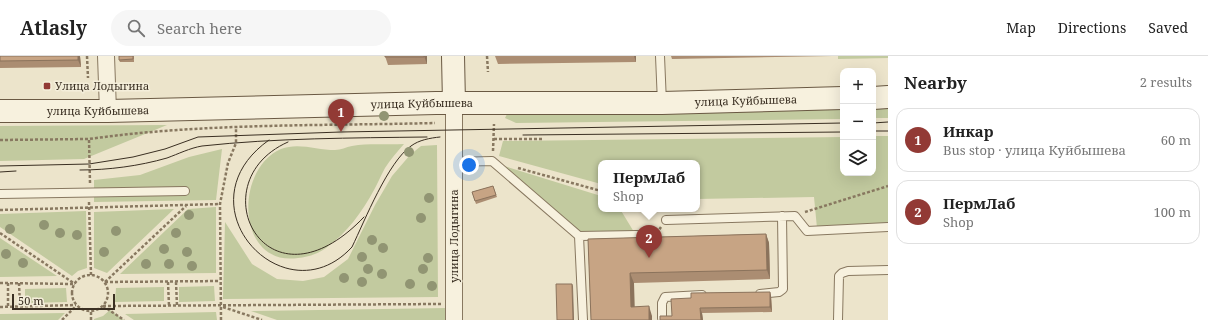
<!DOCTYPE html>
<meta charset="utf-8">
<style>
:root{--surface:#fff;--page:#f6f6f6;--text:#222;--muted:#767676;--line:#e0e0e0;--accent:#923a35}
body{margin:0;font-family:"Noto Serif",serif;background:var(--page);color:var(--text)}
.controls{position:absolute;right:12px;top:12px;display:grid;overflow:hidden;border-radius:8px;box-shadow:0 4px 16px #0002}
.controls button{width:36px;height:36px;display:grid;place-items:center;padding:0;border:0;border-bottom:1px solid var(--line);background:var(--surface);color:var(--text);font:20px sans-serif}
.scale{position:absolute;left:12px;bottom:10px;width:103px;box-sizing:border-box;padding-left:4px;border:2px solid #3a2f22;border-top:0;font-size:11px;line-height:14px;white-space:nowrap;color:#3a2f22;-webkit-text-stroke:3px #f4eeda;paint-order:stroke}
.you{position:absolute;left:469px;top:109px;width:14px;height:14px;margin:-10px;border:3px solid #fff;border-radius:50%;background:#1a73e8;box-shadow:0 0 0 6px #1a73e833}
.badge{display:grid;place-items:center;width:26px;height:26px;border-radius:50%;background:var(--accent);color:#fff;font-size:13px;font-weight:700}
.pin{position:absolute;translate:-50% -33px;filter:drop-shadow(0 1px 2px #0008)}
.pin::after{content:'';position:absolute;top:21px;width:14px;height:12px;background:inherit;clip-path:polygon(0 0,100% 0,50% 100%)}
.popup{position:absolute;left:598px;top:104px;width:102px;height:52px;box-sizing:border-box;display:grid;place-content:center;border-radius:8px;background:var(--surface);filter:drop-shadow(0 1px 3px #0005);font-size:13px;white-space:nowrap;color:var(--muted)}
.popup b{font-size:15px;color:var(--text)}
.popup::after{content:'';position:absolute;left:50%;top:100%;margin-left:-8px;border:8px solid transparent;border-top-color:var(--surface)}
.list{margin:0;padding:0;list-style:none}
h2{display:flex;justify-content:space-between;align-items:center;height:52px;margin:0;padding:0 16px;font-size:17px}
h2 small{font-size:13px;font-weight:400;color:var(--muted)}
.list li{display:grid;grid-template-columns:26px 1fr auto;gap:12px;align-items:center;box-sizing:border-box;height:64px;margin:0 8px 8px;padding:0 8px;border:1px solid var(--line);border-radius:12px}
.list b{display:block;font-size:15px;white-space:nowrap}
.list p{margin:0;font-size:13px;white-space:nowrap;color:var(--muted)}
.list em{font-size:13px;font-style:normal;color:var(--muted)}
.icon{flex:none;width:22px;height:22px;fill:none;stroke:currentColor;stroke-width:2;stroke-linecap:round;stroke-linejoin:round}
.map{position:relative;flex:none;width:888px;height:264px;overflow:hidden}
header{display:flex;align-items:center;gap:24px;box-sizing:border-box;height:56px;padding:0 20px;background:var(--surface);border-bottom:1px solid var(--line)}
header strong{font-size:19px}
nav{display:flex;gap:22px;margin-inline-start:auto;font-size:14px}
.search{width:280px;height:36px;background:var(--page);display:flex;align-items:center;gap:10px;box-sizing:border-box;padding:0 14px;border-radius:22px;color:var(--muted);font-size:15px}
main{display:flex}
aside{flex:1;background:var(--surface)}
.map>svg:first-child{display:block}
.green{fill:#c2ca9f}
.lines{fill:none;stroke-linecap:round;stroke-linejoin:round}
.lane-casing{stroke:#887860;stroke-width:10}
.street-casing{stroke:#887860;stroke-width:18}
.secondary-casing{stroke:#6a5943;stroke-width:24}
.path{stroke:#887860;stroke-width:2.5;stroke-dasharray:3 2;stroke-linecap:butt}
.lane{stroke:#f7f1de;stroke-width:8}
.street{stroke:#f7f1de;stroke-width:16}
.secondary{stroke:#f7f1de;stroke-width:22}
.tram{stroke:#3a2f22;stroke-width:1}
.tree{fill:#919573}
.wall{fill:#ab8d72}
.shaded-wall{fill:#8b735c}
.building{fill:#c7a484;stroke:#8b735c}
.poi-dot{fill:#923a35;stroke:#f4eeda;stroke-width:1.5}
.labels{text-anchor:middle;stroke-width:3;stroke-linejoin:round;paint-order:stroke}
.poi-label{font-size:11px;fill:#3a2f22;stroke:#f4eeda;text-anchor:start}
.street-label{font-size:11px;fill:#3a2f22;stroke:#f4eeda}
</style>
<header>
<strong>Atlasly</strong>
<div class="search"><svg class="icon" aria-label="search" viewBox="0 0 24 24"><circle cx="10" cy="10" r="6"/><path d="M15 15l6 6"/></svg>Search here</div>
<nav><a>Map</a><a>Directions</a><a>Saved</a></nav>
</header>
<main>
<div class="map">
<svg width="888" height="264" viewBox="0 0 888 264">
<rect width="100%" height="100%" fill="#ece4cb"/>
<path class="green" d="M838,0h50v2l-50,1z
M873,47h15v15h-15z
M843,48v15l-327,4 -11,-5 4,-8z
M167,69l-83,34 -84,2v-35z
M873,80h15v90l-71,2 -3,-31 -117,2v-36h-96v21l-102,-28 4,-15 340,-4v36h30z
M404,88c-7,8 -14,16 -19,24 -4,7 -7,15 -11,22 -12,22 -27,43 -48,58 -8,6 -18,9 -28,10 -62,9 -64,-89 -17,-109 17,-7 36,1 54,1 6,0 11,-3 17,-4 16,-3 35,-1 52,-2z
M437,89l1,152 -215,2 2,-77 27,42 25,15 26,2 21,-4 24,-18 27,-54 17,-29 18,-21 11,-9z
M222,93l-6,51 -122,2v-22l46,-5 49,-18z
M501,109l100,31v13h19l14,23h-57z
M216,151v66l-96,1 68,-65z
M174,153l-67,64 -13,-5v-56z
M86,155l1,57 -9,3 -6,5 -72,-49v-13z
M0,182l57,38 -57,1z
M214,230l1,15 -36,1v-15z
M164,231v14l-49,1 1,-14z
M66,232l1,14 -42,1v-14z
M447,252v12h-170l-26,-9z
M110,254l14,10h-30v-1l9,-3z
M216,256l1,8h-83l-9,-6z
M65,257l-7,7h-58v-6z"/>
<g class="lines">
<defs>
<path id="lane" d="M660,0l2,47
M453,106l39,-1 87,75 58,-1
M0,138l185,-3
M666,164l129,-4 12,15 81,-4
M579,180l4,84
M760,238l19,-2 4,-3 -1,-73
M662,262v-15l3,-6 37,-2
M838,264l1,-44 3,-3 6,-2 40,-1"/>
<path id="street" d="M106,0l2,55
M454,47v217"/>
<g id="secondary">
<path d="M453,0l1,47"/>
<path d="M873,42l15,-1"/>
<path id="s1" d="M0,55h108l328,-8h226l181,-5"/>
</g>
</defs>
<use href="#lane" class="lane-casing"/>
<use href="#street" class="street-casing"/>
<use href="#secondary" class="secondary-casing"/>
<path class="path" d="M87,0l1,22
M487,0l1,16
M494,83h50
M0,84l89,-1
M493,95l1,-27
M518,112l83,23
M90,127l-1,-44c114,-16 231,-13 346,-16
M89,146l2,73
M0,154l220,-6
M805,156l83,-26
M0,177l75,51
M647,179l9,-1 5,-7
M72 237a18 18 0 1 1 36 0a18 18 0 1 1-36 0Z
M105,226l115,-1
M105,226l81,-76
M168,226l1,24
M176,226l1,24
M0,227l74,1
M8,227v24
M19,227l1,24
M103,250l338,-2
M103,250l21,14
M0,251l76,-2
M223,251l39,13
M91,256v8
M62,264l14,-14
M221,264l-1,-116 8,-41 8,-20v-15"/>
<use href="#lane" class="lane"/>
<use href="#street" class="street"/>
<use href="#secondary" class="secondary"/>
<path class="tram" d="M873,67l15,-1
M873,75h15
M523,79l320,-3
M269,84c-92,65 16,180 83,107 13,-27 36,-85 59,-101 8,-6 19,-8 29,-9
M288,86c-91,40 -22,178 76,75
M0,110l89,-2 44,-7 32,-8 33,-12 143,-5 502,-9
M80,114c29,0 59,-4 87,-12 11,-4 23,-10 35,-12 74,-8 150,-8 225,-9
M0,116l16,-1"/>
</g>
<g class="tree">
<circle cx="384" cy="60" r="5"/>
<circle cx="409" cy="96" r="5"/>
<circle cx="429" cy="142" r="5"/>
<circle cx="189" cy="159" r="5"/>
<circle cx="421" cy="162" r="5"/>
<circle cx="44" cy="169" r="5"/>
<circle cx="10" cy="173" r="5"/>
<circle cx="116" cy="175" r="5"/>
<circle cx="60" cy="177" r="5"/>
<circle cx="176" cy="177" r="5"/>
<circle cx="77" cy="179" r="5"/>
<circle cx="372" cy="184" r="5"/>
<circle cx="383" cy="192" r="5"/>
<circle cx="164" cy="193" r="5"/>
<circle cx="104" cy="196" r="5"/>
<circle cx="187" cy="196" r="5"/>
<circle cx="6" cy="198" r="5"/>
<circle cx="362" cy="201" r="5"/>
<circle cx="428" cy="202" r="5"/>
<circle cx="23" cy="207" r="5"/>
<circle cx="146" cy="208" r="5"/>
<circle cx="169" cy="208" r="5"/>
<circle cx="192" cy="210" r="5"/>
<circle cx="368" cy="213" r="5"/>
<circle cx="423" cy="213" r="5"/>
<circle cx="382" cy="218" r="5"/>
<circle cx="344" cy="222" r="5"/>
<circle cx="362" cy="226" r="5"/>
<circle cx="410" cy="228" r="5"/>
<circle cx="432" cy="230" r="5"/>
</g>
<path class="wall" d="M0,0h80l1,11 -81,1z
M119,0h15v6h-14l-1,-2z
M385,0h42v8l-39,1z
M495,0h141v6l-138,2z
M671,0h161l-160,3z
M493,130l4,11 -21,7 -4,-12z
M766,178l3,9 1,36 -136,4v24l18,9 -61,4 -3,-81z
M770,236l1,4 1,16 -70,1 1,7h-43l12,-4 19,-18z"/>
<path class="shaded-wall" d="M78,0h2l1,11 -3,-7z
M424,0h3v8z
M634,0h2v6z
M766,178l3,9 1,36 -3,-9z
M630,217l4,10 1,33 -4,-9z
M572,228l1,2 1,34h-1z
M770,236l1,4 1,16 -2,-5z
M649,250l3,10v4h-3z
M700,252l2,5 1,7h-2z"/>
<path class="building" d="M0,0h78v4l-78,1z
M119,0h14v3l-14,1z
M385,0h39v1h-39z
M493,130l3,9 -21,6 -3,-9z
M766,178l1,36 -137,3 1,34 18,-1v14h-58l-3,-81z
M556,228h16l1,36h-16z
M770,236v15l-70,1 1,12h-41v-4h12l-1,-17 20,-1v-5z"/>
<rect class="poi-dot" x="43" y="26" width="8" height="8" rx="2"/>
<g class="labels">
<g class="poi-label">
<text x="55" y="34">Улица Лодыгина</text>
</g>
<g class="street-label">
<text dy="4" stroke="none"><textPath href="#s1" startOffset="746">улица Куйбышева</textPath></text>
<text dy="4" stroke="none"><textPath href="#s1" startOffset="422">улица Куйбышева</textPath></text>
<text dy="4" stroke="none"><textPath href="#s1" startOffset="98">улица Куйбышева</textPath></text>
<text transform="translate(454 180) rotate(-90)" y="4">улица Лодыгина</text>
</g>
</g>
</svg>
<div class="controls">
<button>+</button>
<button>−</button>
<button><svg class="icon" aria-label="layers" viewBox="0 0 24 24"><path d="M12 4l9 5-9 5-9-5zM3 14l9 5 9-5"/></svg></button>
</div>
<div class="scale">50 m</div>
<div class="you"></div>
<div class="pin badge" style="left:341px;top:76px">1</div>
<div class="pin badge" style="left:649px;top:202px">2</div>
<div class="popup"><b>ПермЛаб</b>Shop</div>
</div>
<aside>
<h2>Nearby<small>2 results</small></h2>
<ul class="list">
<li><span class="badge">1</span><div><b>Инкар</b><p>Bus stop · улица Куйбышева</p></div><em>60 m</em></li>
<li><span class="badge">2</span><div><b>ПермЛаб</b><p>Shop</p></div><em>100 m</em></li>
</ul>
</aside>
</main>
